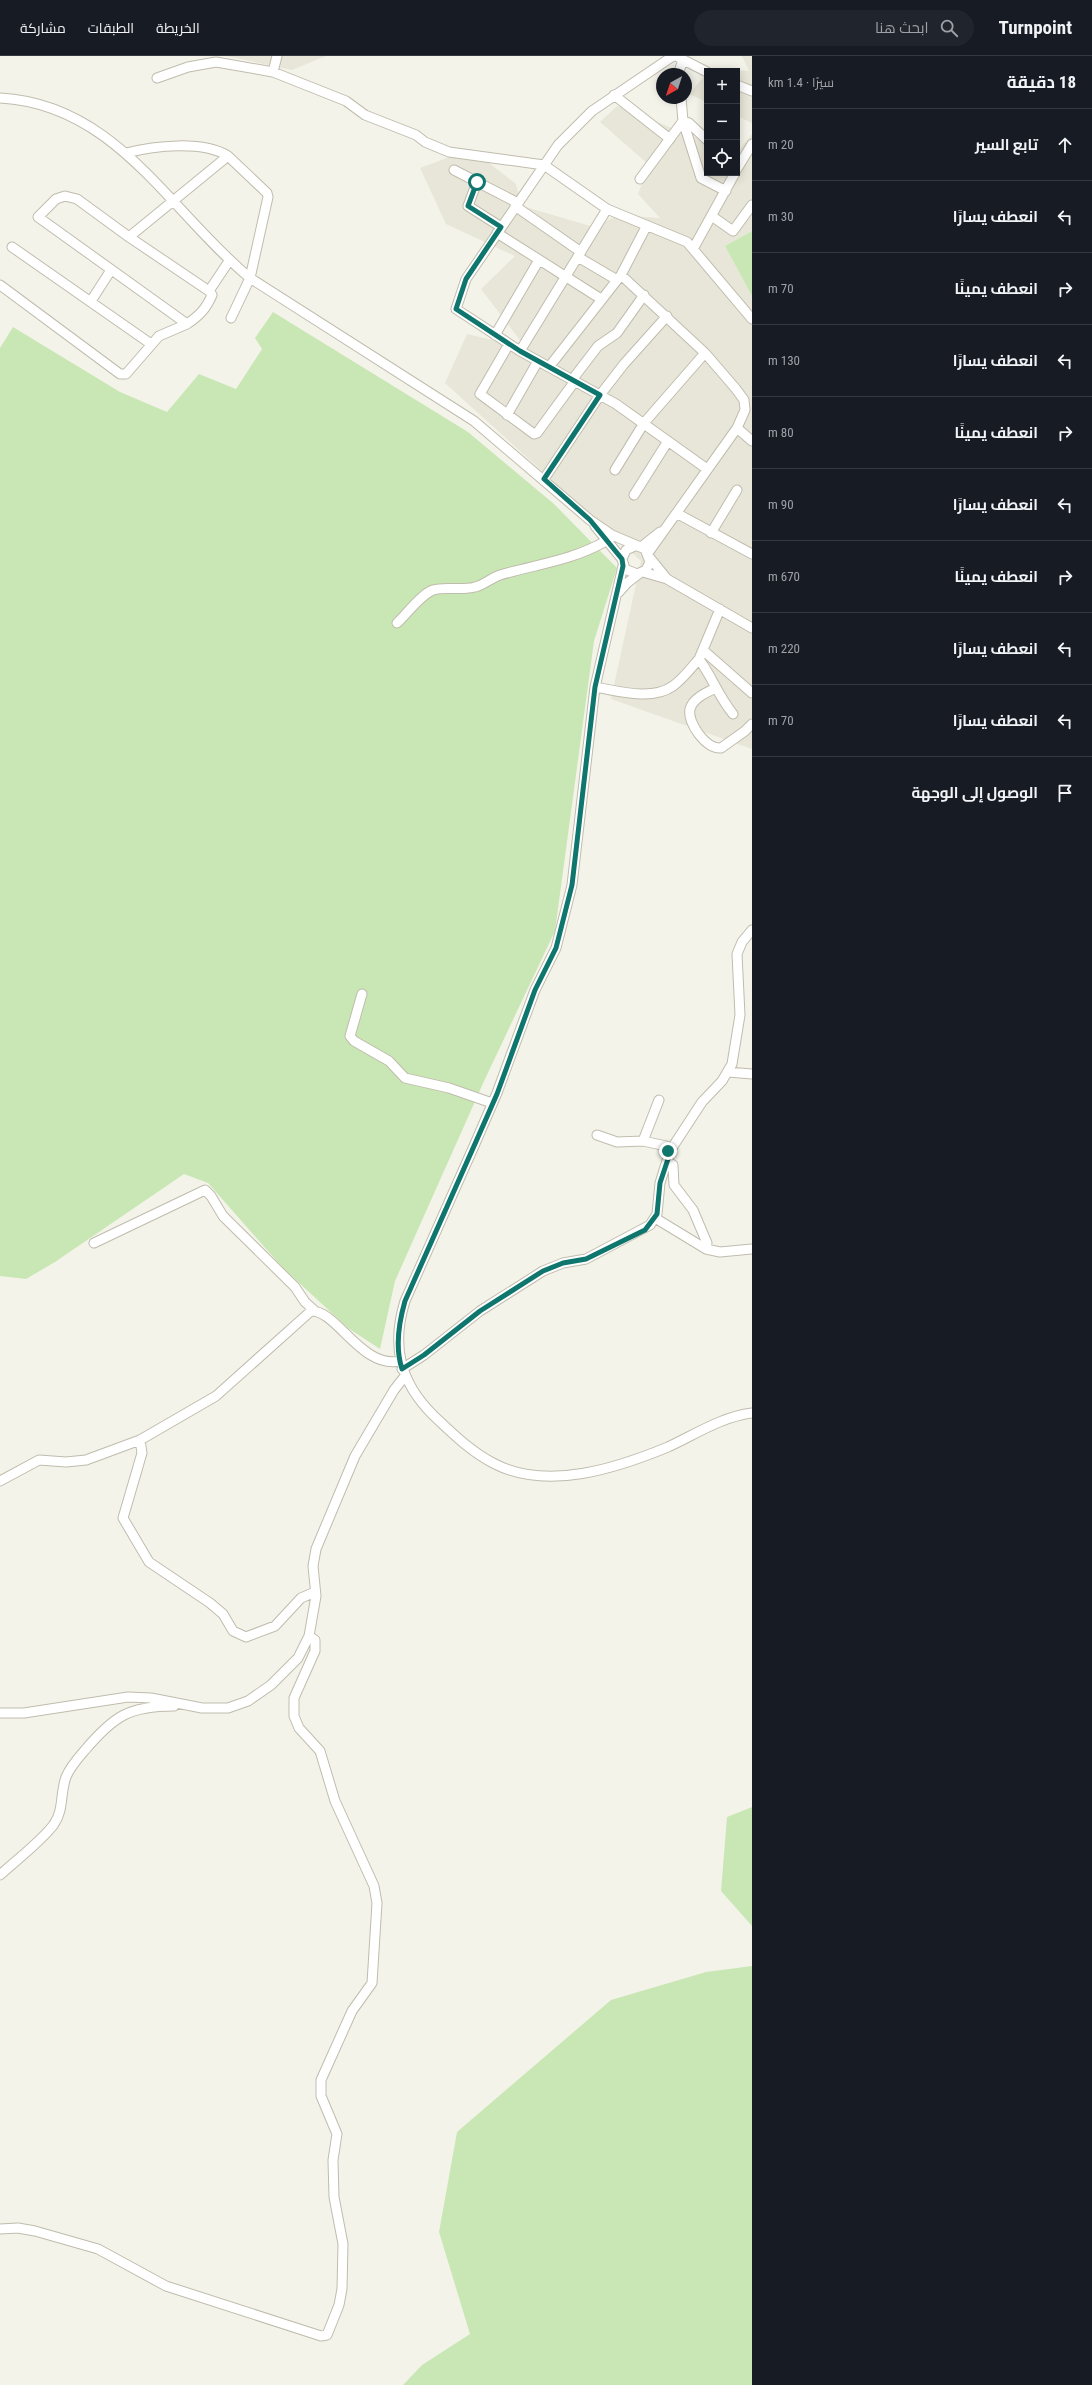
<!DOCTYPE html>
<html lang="ar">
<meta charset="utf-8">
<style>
:root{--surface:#171b24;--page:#20242c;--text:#f1f3f6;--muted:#9ea1a6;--line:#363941}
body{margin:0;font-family:"Roboto Condensed",Cairo,sans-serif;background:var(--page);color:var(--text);direction:rtl}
.controls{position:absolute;right:12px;top:12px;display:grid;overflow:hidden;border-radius:0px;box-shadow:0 2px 10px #0003}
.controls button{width:36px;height:36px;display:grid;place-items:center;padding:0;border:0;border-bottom:1px solid var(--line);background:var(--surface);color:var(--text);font:20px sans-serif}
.compass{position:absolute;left:656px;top:12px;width:36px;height:36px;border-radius:50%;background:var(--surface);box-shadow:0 2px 10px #0003;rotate:219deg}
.stop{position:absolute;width:12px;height:12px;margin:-9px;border:3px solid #0f766e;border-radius:50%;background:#fff}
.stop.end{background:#0f766e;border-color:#fff;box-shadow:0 1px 4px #0008}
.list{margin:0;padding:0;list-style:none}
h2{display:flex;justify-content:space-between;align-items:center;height:52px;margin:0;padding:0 16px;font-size:17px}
h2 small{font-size:13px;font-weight:400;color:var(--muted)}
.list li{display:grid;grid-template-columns:26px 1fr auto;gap:12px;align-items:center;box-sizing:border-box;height:72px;padding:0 16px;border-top:1px solid var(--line)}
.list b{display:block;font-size:15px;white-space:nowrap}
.list em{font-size:13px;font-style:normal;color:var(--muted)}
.icon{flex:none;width:22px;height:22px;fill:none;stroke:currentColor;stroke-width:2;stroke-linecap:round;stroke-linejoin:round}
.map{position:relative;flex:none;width:752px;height:2329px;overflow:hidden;direction:ltr}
header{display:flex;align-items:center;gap:24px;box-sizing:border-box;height:56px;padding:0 20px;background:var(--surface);border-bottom:1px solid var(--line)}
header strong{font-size:19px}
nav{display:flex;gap:22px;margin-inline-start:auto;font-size:14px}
.search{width:280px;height:36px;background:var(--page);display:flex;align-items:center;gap:10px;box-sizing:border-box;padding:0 14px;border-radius:22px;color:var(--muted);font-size:15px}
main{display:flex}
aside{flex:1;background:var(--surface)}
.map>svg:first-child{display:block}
.residential{fill:#e8e6d8}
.green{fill:#c9e7b4}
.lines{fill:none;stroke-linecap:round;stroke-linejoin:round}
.minor-casing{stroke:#c0bcad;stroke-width:11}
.minor{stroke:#fff;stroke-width:9}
.route{stroke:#0f766e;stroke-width:5}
</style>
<header>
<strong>Turnpoint</strong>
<div class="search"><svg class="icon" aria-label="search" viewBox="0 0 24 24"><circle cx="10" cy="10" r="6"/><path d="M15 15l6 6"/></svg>ابحث هنا</div>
<nav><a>الخريطة</a><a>الطبقات</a><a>مشاركة</a></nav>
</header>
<main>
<aside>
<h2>18 دقيقة<small>سيرًا · 1.4 km</small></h2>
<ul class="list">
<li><svg class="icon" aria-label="ahead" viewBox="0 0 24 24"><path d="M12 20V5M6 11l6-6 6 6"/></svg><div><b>تابع السير</b></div><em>20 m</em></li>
<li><svg class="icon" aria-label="left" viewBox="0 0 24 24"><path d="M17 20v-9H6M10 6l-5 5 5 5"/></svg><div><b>انعطف يسارًا</b></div><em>30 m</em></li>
<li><svg class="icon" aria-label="right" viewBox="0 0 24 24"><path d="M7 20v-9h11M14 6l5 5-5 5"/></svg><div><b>انعطف يمينًا</b></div><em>70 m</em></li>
<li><svg class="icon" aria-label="left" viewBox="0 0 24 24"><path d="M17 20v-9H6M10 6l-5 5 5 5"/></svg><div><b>انعطف يسارًا</b></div><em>130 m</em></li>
<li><svg class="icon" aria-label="right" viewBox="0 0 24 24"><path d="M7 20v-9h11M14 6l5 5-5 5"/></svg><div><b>انعطف يمينًا</b></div><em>80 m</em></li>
<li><svg class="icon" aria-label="left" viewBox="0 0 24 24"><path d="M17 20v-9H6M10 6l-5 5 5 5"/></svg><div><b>انعطف يسارًا</b></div><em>90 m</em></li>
<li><svg class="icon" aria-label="right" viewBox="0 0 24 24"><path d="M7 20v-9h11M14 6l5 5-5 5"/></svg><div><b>انعطف يمينًا</b></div><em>670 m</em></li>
<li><svg class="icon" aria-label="left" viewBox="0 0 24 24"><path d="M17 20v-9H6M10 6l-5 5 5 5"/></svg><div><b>انعطف يسارًا</b></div><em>220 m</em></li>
<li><svg class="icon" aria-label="left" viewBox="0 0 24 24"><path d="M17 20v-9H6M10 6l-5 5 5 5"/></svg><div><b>انعطف يسارًا</b></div><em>70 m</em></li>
<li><svg class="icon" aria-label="arrive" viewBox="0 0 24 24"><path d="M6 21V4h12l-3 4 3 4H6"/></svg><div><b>الوصول إلى الوجهة</b></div></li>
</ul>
</aside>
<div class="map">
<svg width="752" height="2329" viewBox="0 0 752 2329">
<rect width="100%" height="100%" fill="#f4f3ea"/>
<path class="residential" d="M226,0h100l-34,14z
M742,0h10v67l-15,-7v-45h-28l2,-3 38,3z
M707,17v29l-18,-8z
M617,50l90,36v31h30v-21l15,-18v97l-27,15 27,50v453l-141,-50 30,-138 -196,-178 22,-49 59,14 -45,-59 34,-33 -69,-32 -26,-56 51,-19 45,35 6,22 72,21 24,-12 42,3 -22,-24 11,-29 -49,-43z"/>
<path class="green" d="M752,175v65l-27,-50z
M273,256l195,120 86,72 63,64 -23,73 -39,290 -70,148 -90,202 -15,68 -32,-21 -65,-60 -75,-85 -24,-9 -129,88 -29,17 -26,-3v-928l13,-21 107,65 47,20 32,-38 37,15 26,-40 -7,-11z
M752,1751v119l-31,-35 6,-74z
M752,1910v419h-349l19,-20 48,-31 -31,-102 18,-100 154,-132 95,-28z"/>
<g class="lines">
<defs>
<path id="minor" d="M673,0l-81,55 -34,34 -92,134 -10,30 64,42 96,53 91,65
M676,0l31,16
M273,16l73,29 19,14 51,20 9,7 24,10 95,13 63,44 80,33 65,77
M678,18l5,-14
M157,22l31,-11 28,-5 57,10 4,-16
M737,29l15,6
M614,39l56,44
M0,42c116,6 169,113 250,180l224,143 116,99 22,15 33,14 5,13 -4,8 -9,4 -12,-5 -3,-10 4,-9 9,-4
M681,42l2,23 18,57 25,13
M126,97c28,-7 76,-13 102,3
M737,113l15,-25
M454,114l64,33
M640,123l43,-58 6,2 18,17
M477,126l-9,24 33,21
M515,150l66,46
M713,161l20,14 19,-26
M497,177l104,66
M129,181l99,-81 39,37 1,4 -18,81 -19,40
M12,191l139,97
M693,193l42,-76
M578,201l39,23
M621,219l84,78 31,36 8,11 1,10 -8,18 -89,125
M0,229l120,89h6l33,-38 28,-12
M209,235l-80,-54 -52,-38 -12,-3 -9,3 -18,18 149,107c12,-8 19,-15 25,-29l-3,-4 20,-30
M91,245l20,-31
M495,279l44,-75
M509,288l-29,50 54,40 3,-1 38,-52
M520,295l87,-142
M549,311l72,-92 25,-48
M572,324l26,-34 19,-13 27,-38
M507,359l31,-54
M737,372l15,13
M615,414l29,-47 61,-70
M544,423l56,-84 24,-31 43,-48
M634,439l34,-54
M678,458l74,40
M595,470l27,33
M711,477l26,-43
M641,491l19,-15
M650,502l17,21
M623,510l-28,121 -23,198 -16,63 -21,42 -38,103 -23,53 -69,155c-14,45 -5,81 28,114 19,18 38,37 62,49 53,27 122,4 173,-17 28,-13 53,-30 84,-34
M643,516l24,7 85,49
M618,537l9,-10 13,-10
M720,553l-21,50c13,18 20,38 34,55
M397,567c10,-9 23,-28 36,-33 13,-4 28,1 42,-3 9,-2 16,-9 25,-12 37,-11 71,-14 106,-34
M704,595l48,42
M595,631c23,4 57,14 78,-1 10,-7 18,-18 26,-27
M716,632c-9,4 -23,10 -26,21 -3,14 16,40 31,39l24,-17 7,-7
M362,938l-12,42 4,5 35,20 16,17 44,10 43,15
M728,1016l24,2
M597,1079l20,7 26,-1 23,5 4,7
M643,1085l16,-41
M667,1105l6,4 1,20 19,25 14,33 -1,6
M655,1162l51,31 14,3 32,-3
M94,1187l111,-53 6,6 12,20 72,71 10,15 10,9
M402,1313l22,-14 56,-44 63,-40 20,-8 23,-4 64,-34 7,-11 3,-31 10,-32 32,-49 20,-21 10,-17 8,-49 -3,-61 5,-12 10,-12
M140,1384l2,13 -19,65 26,44 61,41 13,11 10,17 13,6 29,-11 26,-28 14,-6
M0,1425l39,-21 27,2 20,-2 54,-20 76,-44 95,-85c26,-1 50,58 89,50
M0,1657h24l104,-16 23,1 51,10h26l20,-7 23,-16 27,-27 11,-22 7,-40 -3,-30 3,-17 39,-93 39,-66 11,-14
M0,1819c14,-13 44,-36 54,-51 10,-14 6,-31 12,-47 4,-10 12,-19 19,-27 29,-34 44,-44 89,-44
M0,2173l18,-1 17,3 63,18 68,37 155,50 6,-1 12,-30 3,-16 1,-45 -9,-47 -1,-37 4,-26 -16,-38v-16l31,-69 20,-28 5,-80 -3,-17 -39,-85 -15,-50 -21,-23 -5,-12v-18l21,-47v-11l-6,-4"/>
</defs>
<use href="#minor" class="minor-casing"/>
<use href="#minor" class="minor"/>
</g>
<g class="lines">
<path class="route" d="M477,126l-9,24 33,21 -35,52 -10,30 64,42 80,44 -56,84 46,41 32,39 1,7 -28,121 -23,198 -16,63 -21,42 -38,104 -23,52 -69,155c-6,21 -10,47 -3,68l22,-14 56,-44 63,-40 20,-8 23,-4 59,-29 12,-16 3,-31 10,-30 -2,-2"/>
</g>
</svg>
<div class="controls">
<button>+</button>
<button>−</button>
<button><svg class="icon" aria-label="locate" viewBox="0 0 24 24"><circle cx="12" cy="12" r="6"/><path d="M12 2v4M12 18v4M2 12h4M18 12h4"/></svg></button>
</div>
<svg class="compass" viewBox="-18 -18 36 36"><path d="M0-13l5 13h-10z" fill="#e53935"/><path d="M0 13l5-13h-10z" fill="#9ea1a6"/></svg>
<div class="stop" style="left:477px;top:126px"></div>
<div class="stop end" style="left:668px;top:1095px"></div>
</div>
</main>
